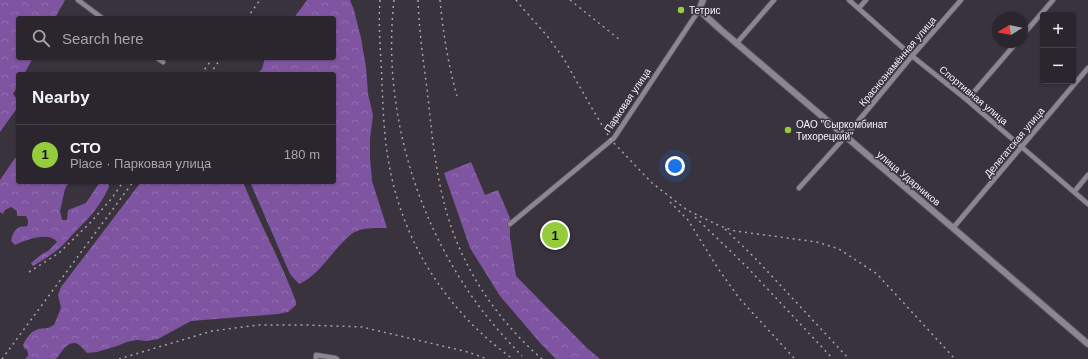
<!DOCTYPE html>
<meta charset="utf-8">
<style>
:root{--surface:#2b262e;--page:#37323a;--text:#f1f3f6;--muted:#a6a5aa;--line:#47434a;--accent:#94cc3c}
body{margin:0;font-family:Arial,sans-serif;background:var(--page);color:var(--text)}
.controls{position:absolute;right:12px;top:12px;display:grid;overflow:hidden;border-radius:4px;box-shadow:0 1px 3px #0004}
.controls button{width:36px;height:36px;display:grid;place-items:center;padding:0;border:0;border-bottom:1px solid var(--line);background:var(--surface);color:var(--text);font:20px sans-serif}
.compass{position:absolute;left:992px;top:12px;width:36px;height:36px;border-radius:50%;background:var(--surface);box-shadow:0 1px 3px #0004;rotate:260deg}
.you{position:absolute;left:675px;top:166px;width:14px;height:14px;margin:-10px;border:3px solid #fff;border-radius:50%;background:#1a73e8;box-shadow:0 0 0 6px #1a73e833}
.badge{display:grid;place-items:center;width:26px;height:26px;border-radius:50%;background:var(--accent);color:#111;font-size:13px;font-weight:700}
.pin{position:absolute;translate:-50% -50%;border:2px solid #fff;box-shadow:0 1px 4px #0006}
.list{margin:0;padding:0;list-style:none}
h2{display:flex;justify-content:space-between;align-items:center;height:52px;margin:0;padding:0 16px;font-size:17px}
h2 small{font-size:13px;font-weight:400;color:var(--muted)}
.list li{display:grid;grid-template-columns:26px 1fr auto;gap:12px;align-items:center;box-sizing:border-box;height:60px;padding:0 16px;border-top:1px solid var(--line)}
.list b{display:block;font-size:15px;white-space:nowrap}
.list p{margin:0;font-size:13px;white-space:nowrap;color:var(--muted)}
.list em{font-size:13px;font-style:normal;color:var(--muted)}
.icon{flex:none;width:22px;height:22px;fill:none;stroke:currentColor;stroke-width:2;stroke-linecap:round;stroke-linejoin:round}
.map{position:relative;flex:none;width:1088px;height:359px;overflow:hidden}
.search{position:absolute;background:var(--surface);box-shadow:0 1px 3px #0004;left:16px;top:16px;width:320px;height:44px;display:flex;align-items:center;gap:10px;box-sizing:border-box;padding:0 14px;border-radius:4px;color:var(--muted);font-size:15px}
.panel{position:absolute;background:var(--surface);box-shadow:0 1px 3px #0004;left:16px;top:72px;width:320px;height:112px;border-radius:4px}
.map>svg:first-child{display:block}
.forest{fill:url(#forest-crowns)}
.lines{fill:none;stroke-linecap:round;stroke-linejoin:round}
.minor-casing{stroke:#57535c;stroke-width:6}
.secondary-casing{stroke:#57535c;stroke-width:8}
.minor{stroke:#8c8592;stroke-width:4.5}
.secondary{stroke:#8c8592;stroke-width:6}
.rail{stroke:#a6a2aa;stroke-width:1.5;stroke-dasharray:2 4;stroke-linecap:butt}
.poi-dot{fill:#94cc3c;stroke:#39333e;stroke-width:1.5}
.labels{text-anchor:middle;stroke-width:3;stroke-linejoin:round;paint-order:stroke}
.poi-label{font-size:10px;fill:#f5f1f8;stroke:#39333e;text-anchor:start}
.street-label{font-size:10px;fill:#f5f1f8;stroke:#39333e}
</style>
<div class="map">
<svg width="1088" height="359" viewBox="0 0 1088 359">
<defs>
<pattern id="forest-crowns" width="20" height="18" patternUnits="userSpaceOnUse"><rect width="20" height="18" fill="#7f54a1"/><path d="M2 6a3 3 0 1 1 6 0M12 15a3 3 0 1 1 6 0" fill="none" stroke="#926daf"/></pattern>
</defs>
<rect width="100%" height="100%" fill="#39333e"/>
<path class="forest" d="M0,0h65l-10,18h-37v40h15l-9,16h-6v12l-5,8 5,6v7l-18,25z
M307,0h43l4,10 7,28 5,29 2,27 5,21 -3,24v18l2,24 15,47c-11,0 -24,-1 -34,5 -2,1 -5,4 -7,6 -14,13 -29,38 -47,45l-9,-10 -40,-92h84v-108h-77l5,-5 3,-11h69v-40h-40z
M18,157v25h51l-4,7 -5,22 2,9h5l1,-10 18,-7 14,-21h8v1l1,4c-10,21 -20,31 -36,47 -4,4 -7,8 -11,12 -9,8 -19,14 -29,20l-2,-3 11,-9 6,-3 9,-9c-8,-11 -32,-2 -42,3l-4,-4c1,-5 3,-12 9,-14 2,-1 5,0 7,-1 2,-4 1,-6 -1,-10h-9v-5l-6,-4 -6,3 -2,4 -3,-2v-32l15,-22z
M471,162l14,33 13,-5 12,28v19l6,39 71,72 13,11h-44l-15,-15 -41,-48 -30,-48 -26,-75z
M141,182h102c16,40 38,79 53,120v3l-8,7 -10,2 -87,7 -33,18 -11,2 -10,-1 -10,2 -10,4 -20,6 -10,1c-2,-2 -6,-7 -9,-9 -10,-5 -17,9 -22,15h-31l3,-3v-3l-1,-3 -3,-2 -1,-3 3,-6 6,-7 6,-3 10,-1 6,-3 7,-17 -3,-13 3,-8z"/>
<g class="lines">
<defs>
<path id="minor" d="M78,0l24,18
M849,0l63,56 55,44 121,104
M859,8l7,-8
M1022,36l31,-36
M736,44l38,-44
M157,58l6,4
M967,100l50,-58
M799,188l46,-51 67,-81 49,-56
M1074,192l14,-17
M510,224l104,-86 85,-128
M953,228l135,-160
M316,359v-4l19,3 2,1"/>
<path id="secondary" d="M703,0l-4,10 22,20 232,198 135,116"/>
</defs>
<use href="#minor" class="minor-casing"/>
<use href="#secondary" class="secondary-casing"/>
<use href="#minor" class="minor"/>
<use href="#secondary" class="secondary"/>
<path class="rail" d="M380,0c-2,27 1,55 2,82 1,27 2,55 7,82 14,79 58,148 124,195
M394,0c-11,98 16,201 69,283 17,27 37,50 59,73
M418,0c1,32 6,65 10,97 4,40 8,80 20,120 16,54 51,105 94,142
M440,0c3,32 8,64 17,96
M516,0l4,5 28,32 16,22 26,46 21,35 41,43 35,27 33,16 15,5 82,11 22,7 38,25 78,85
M570,0l50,40
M247,18l13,-18
M201,74l12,-16
M210,74l11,-16
M670,202l18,18 29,47 22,31 56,61
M695,217l52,50 86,92
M725,229l30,29 94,101
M29,272l30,-19 31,-30 22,-25 11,-16
M2,359l131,-177
M119,359l93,-28 47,-6h48l55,2 106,25 19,7"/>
</g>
<g class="poi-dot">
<circle cx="681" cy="10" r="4"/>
<circle cx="788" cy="130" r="4"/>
</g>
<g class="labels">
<g class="poi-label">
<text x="689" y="14">Тетрис</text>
<text x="796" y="128">ОАО "Сыркомбинат<tspan x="796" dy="12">Тихорецкий"</tspan></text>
</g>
<g class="street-label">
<text transform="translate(897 61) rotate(-50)" y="4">Краснознамённая улица</text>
<text transform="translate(974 95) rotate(40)" y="4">Спортивная улица</text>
<text transform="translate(627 100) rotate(-56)" y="4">Парковая улица</text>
<text transform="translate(1014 142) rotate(-50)" y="4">Делегатская улица</text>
<text transform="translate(909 178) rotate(40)" y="4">улица Ударников</text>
</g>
</g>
</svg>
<div class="controls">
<button>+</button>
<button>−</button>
</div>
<svg class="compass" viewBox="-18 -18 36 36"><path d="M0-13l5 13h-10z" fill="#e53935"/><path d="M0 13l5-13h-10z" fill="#a6a5aa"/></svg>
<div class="you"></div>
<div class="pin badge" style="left:555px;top:235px">1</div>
<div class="search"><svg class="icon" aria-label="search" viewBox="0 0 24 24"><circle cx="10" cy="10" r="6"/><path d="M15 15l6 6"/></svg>Search here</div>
<section class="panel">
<h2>Nearby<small></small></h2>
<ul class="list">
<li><span class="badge">1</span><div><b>СТО</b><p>Place · Парковая улица</p></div><em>180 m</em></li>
</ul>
</section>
</div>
